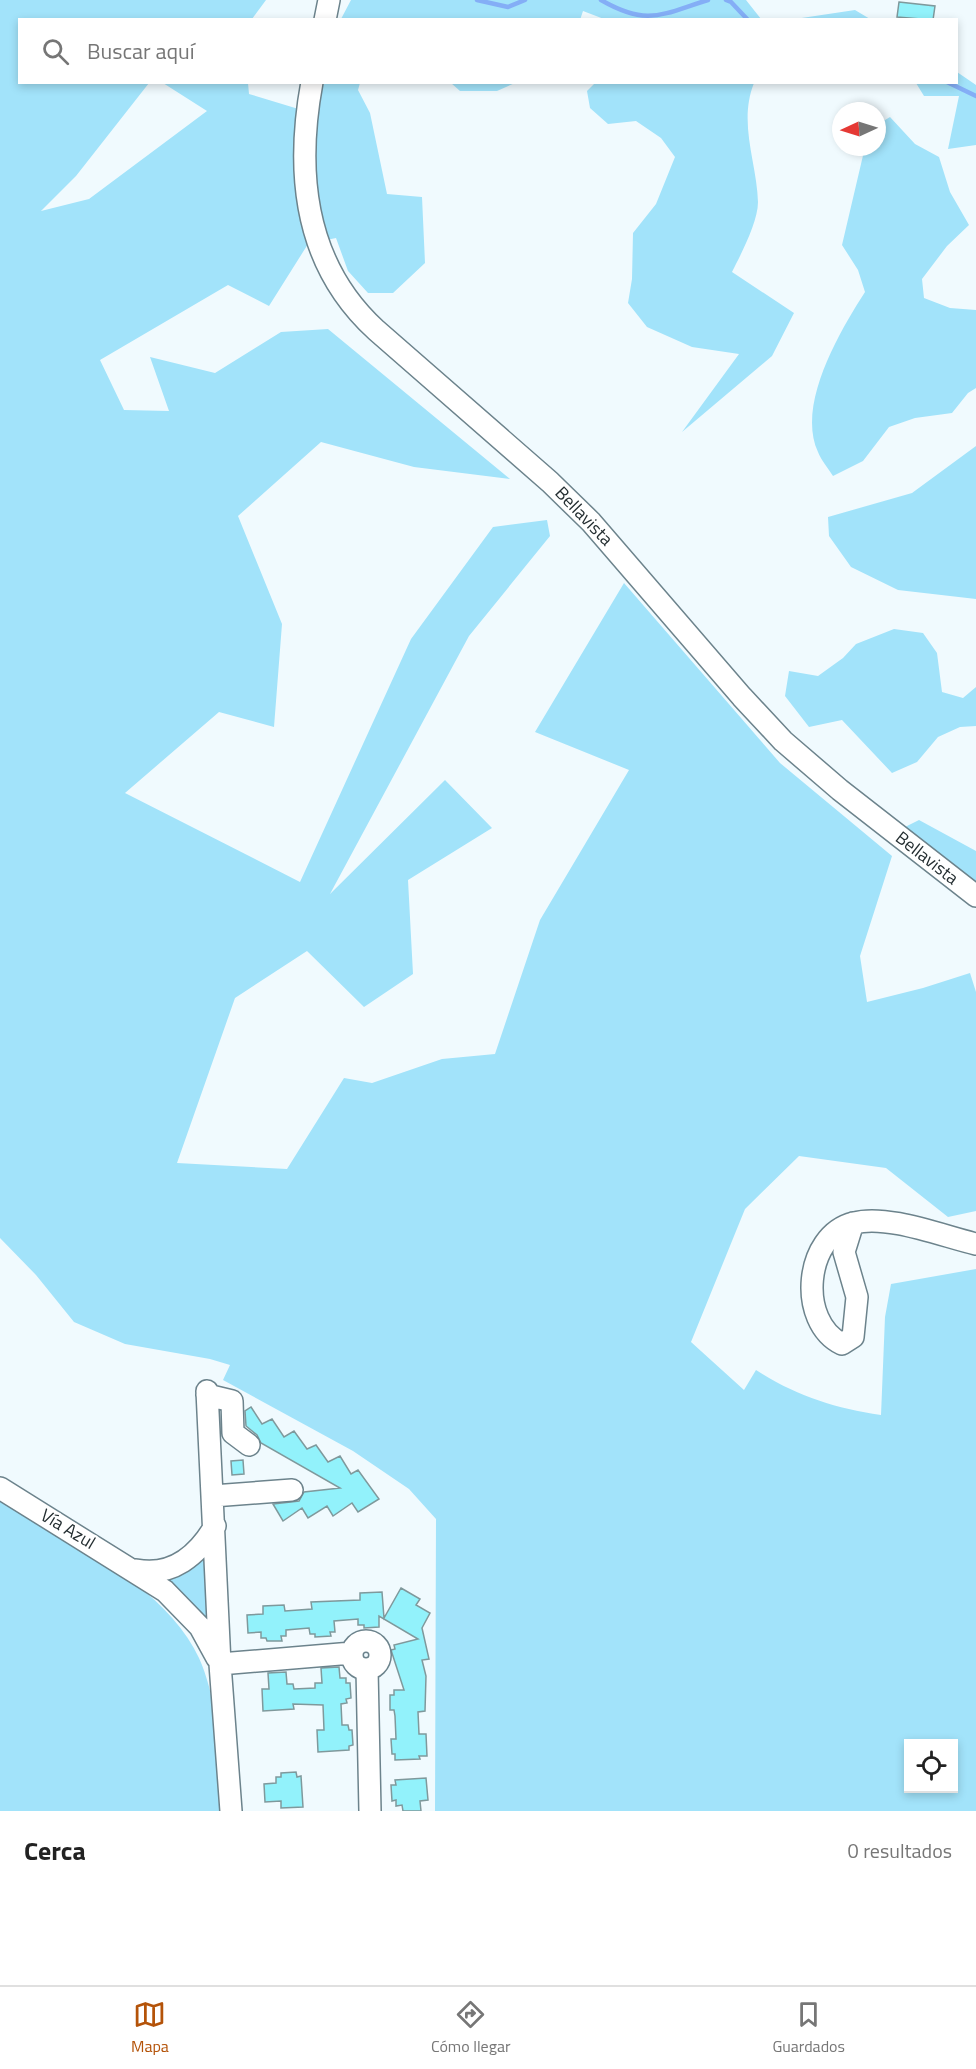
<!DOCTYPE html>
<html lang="es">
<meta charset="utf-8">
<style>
:root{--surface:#fff;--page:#f6f6f6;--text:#222;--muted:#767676;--line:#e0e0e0;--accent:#b45309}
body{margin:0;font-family:"Titillium Web",sans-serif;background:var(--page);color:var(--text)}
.controls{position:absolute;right:18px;bottom:18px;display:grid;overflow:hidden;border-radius:0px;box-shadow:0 3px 9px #0003}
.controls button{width:54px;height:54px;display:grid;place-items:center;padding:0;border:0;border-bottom:2px solid var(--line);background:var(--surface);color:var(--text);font:30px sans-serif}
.compass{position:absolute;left:832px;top:102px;width:54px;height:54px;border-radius:50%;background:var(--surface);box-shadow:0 3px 9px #0003;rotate:266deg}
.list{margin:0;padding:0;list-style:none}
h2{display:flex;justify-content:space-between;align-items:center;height:78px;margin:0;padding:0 24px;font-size:26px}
h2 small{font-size:20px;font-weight:400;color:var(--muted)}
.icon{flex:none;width:33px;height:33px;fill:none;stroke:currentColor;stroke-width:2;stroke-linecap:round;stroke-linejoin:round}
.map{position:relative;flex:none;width:976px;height:1811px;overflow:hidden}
.search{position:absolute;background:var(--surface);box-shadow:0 3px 9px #0003;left:18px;right:18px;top:18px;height:66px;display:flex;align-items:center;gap:15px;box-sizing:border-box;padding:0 21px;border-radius:0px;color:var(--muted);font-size:22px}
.sheet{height:174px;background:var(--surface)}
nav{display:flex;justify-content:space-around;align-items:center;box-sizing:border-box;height:84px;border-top:2px solid var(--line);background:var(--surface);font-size:16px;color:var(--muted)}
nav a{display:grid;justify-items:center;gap:3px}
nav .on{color:var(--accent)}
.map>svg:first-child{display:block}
.green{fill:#a2e3fa;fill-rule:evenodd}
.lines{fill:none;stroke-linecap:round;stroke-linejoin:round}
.stream{stroke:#84aef6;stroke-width:4.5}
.building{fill:#92f2fb;stroke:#7f999c;stroke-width:1.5}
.minor-casing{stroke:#6c838c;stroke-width:24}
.minor{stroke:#fff;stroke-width:21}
.labels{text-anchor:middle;stroke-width:4.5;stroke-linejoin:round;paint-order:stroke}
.street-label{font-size:18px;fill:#242e31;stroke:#fff}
</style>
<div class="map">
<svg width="976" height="1811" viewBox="0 0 976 1811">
<rect width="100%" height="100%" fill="#f0fafe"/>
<path class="green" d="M0,0h266l-14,19 -232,1v62l129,1 -73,93 -35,35 48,-12 118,-88 -44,-28h85l1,11 66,20 9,-31h36l-2,7 12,23 17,81 35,3 3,66 -32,30h-25l-20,-22 -12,-33 -28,6 -39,62 -41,-21 -128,75 24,50 45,1 -19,-54 65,16 66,-41 47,-3 182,150 -96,-12 -93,-25 -83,74 44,108 -8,103 -55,-15 -94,81 175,89 111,-243 82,-112 54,-7 3,16 -81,100 -139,258 115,-114 47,48 -84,52 5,94 -49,33 -57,-56 -72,47 -58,165 110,6 57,-91 28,5 70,-24 53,-5 45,-134 89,-150 -94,-38 89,-149 156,180 112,93 -32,100 7,46 56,-14 47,-15 6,19v219l-28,6 -62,-49 -87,-12 -54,53 -54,133 53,48 12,-20c40,26 78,38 125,45l4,-98 6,-33 85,-15v542h-541l1,-292 -27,-30 -56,-38 -130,-71 7,-15 -20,-6 -85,-15 -51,-22 -38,-47 -36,-37zM908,1744h46v44h-46z
M351,0h395l15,19h-157l-21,-8 -3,9 -239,-1z
M855,10l15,9h-75z
M957,72l19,13v60l-28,4 11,-53h-35l-8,-13 40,-1z
M451,83h64l-18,8h-37z
M595,83h159c-16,40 3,80 4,119 0,20 -17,52 -26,70l62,41 -22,43 -90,76 57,-78 -47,-7 -45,-20 -19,-24 4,-24 1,-46 23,-29 19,-47 -14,-19 -25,-17 -28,3 -18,-16 -3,-17z
M890,117l25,27 24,13 11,35 19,33 -22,21 -25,33 2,19 26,10 26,2v78l-8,5 -16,20 -37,5 -26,9 -26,34 -30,15c-5,-8 -12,-16 -15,-24 -22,-47 22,-121 47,-160l-7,-22 -16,-25 23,-98h12v-22z
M976,446v153l-78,-9 -47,-23 -22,-31 -1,-19 84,-24z
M894,629l29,4 14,20 5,39 21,6 13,-11v39l-16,1 -22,10 -21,25 -25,11 -50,-53 -33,7 -24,-31 4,-25 29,5 25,-18 13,-14z
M919,820l57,31v34l-75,-56z
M0,1497c64,40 167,90 199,161 21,47 20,103 20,153h-219z
M205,1556l6,68 -46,-46z"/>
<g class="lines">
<path class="stream" d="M477,0l31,7 17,-7
M601,0c47,27 61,14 107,0
M726,0l5,2 17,18
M947,82l29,14"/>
</g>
<path class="building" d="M899,2l36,4 -2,14 -36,-3z
M251,1407l11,17 10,-5 12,18 10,-6 13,18 9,-4 12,17 12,-6 11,18 7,-4 21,29 -21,13 -6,-9 -19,13 -6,-10 -19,12 -6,-10 -19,13 -10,-17 26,-3 5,-9 36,-4 -79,-45 -4,-8 -11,-9 -1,-15z
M243,1460l1,14 -12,1 -1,-14z
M401,1588l19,11 -4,6 14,8 -8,15 7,31 -7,1 4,16 -1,35 -7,1 1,22h7l1,22h-8l1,3 -25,1v-6h-3l-1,-15h5l-1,-23 -1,-6h-4v-15h4v-5h10l-13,-40 4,-1 -1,-4 24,-6 -39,-23v11l-15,1v-3h-6v-6l-24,2 1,11h-5l1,4 -16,1v-3h-5l-1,-6 -23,2v6h-5l1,5h-15l-1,-3h-5v-6l-13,1 -1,-18 16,-1v-8l21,-1 1,6 27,-2 -1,-7 49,-2v-7l22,-1 2,26z
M339,1667l1,11h6v5h4l1,15 -5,1 1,4 -6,1 1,21h6l1,5h3l1,15 -4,1v4l-31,2 -1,-22h7l-1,-25 -30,-1 1,5 -31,2 -1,-22h7l-1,-16 18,-1 1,12h6l1,5 21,-1v-5h7l-1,-15z
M296,1772l1,5 4,-1 2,31 -22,1v-7l-16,1 -1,-18 12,-1v-6h5v-4z
M426,1778l2,22 -8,1 1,10h-18l-1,-6 -6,1v-6l-4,1 -1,-16h5l-1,-5z"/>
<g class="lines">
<defs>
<path id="minor" d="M325,20l4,-20
M312,82c-17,92 -7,183 64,248l174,152 41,40 151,175 41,44 57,49 136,106
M853,1223l-9,29 13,45 -4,40 -11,7c-45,-22 -38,-109 12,-121 33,-9 88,13 122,21
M207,1391l13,273 11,147
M207,1395l25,6 1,32 16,12
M0,1488l165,103 35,36 17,31
M213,1496l79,-6
M136,1570c36,7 62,-15 79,-44
M352 1655a14 14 0 1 1 28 0a14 14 0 1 1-28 0Z
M220,1664l132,-11
M367,1669l3,142"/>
</defs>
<use href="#minor" class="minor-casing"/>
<use href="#minor" class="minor"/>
</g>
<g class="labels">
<g class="street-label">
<text transform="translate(584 516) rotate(46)" y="6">Bellavista</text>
<text transform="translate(927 858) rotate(38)" y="6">Bellavista</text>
<text transform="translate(68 1529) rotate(31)" y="6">Vía Azul</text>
</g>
</g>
</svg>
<div class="controls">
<button><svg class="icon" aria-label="locate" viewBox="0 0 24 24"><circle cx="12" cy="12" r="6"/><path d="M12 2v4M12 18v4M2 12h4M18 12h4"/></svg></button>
</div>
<svg class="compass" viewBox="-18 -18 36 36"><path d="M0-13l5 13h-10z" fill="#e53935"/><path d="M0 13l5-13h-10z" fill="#767676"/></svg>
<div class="search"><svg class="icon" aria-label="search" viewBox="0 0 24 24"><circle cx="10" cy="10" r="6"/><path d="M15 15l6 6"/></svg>Buscar aquí</div>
</div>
<section class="sheet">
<h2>Cerca<small>0 resultados</small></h2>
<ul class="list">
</ul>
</section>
<nav>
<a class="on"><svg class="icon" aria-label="map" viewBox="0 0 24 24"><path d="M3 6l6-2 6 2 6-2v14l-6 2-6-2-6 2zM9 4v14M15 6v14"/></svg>Mapa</a>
<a><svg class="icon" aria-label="directions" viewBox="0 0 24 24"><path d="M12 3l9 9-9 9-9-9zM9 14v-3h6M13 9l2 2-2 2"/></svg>Cómo llegar</a>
<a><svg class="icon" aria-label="saved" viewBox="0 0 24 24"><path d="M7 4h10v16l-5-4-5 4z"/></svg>Guardados</a>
</nav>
